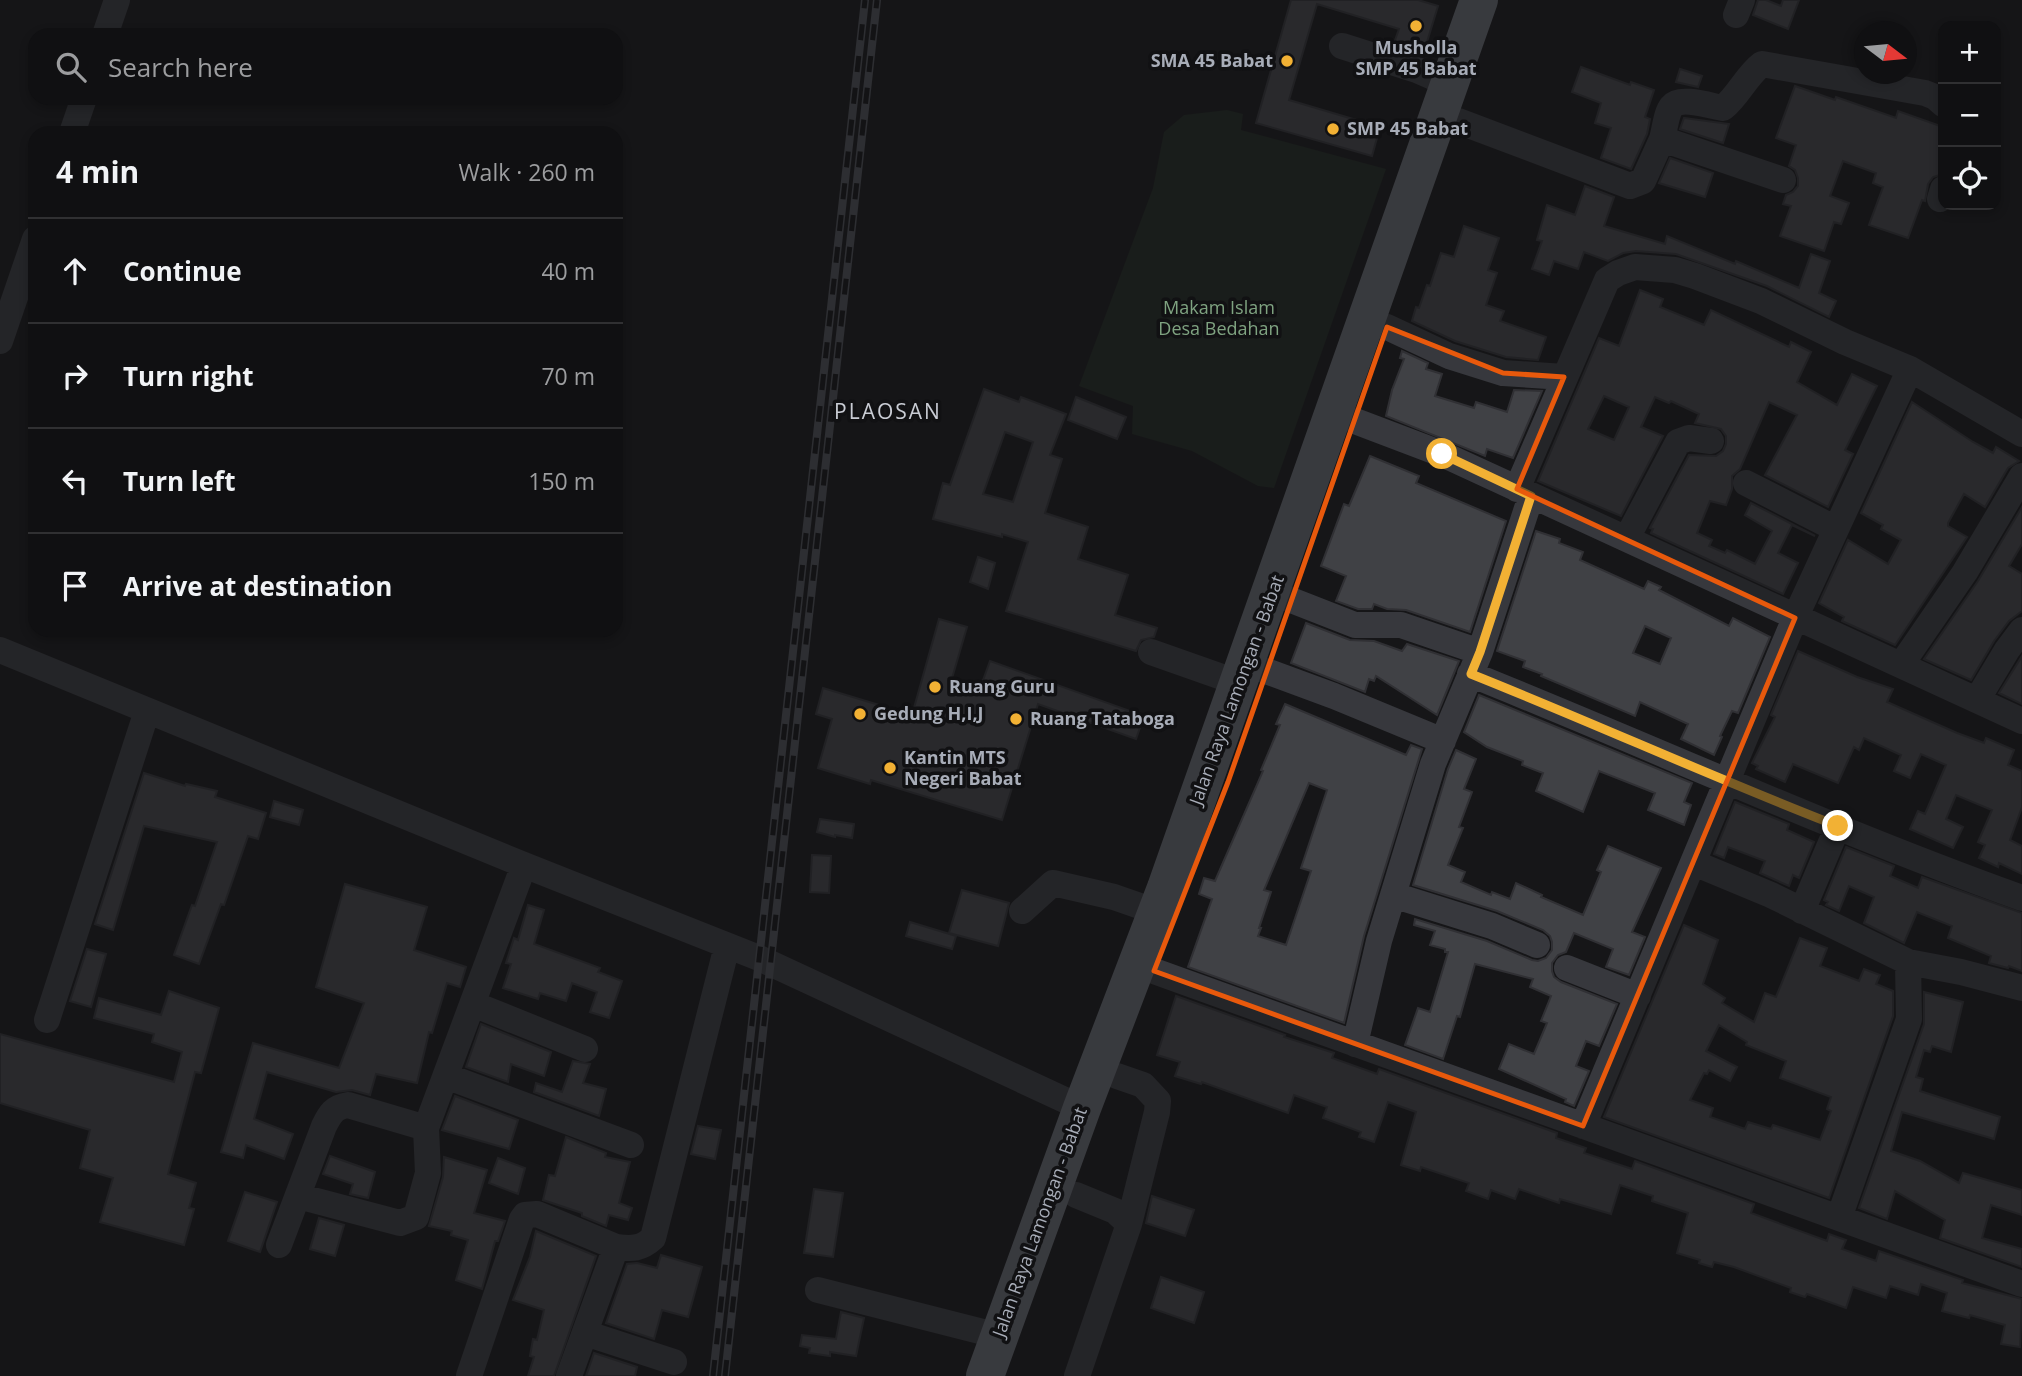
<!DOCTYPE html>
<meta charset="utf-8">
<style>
:root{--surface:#101012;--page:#1e1e20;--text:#f1f3f6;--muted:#9c9d9f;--line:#303032}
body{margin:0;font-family:"Open Sans",sans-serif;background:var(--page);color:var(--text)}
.controls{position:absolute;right:21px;top:21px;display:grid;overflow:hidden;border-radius:14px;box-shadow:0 4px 10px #0003}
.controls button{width:63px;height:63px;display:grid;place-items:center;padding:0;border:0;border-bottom:2px solid var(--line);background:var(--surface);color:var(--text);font:35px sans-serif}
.compass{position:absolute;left:1854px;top:21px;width:63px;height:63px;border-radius:50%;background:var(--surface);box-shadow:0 4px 10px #0003;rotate:106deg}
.stop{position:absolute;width:21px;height:21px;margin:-16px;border:5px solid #f2b134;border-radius:50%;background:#fff}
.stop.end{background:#f2b134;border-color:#fff;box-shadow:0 2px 7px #0008}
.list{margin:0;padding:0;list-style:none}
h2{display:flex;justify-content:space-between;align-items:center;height:91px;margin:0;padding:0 28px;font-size:30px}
h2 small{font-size:23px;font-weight:400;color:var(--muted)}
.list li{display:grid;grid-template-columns:46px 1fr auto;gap:21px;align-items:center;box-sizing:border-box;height:105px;padding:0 28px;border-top:2px solid var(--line)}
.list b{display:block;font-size:26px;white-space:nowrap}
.list em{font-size:23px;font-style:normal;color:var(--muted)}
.icon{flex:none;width:38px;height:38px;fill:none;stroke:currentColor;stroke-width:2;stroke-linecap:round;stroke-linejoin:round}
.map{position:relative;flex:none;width:2022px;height:1376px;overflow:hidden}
.search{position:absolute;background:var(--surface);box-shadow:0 4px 10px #0003;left:28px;top:28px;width:595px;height:77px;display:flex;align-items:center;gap:18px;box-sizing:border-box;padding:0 24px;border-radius:21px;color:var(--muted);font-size:26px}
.panel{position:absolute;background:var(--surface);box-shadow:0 4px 10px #0003;left:28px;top:126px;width:595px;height:511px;border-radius:21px}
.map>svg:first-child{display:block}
.green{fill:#1e261f}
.building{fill:#404145;stroke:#303034;stroke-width:2;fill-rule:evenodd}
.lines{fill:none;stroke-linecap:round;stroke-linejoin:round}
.minor{stroke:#37383d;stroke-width:26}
.highway{stroke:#63666e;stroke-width:38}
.rail-casing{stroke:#4a4c52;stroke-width:8}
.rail{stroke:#111113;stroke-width:5;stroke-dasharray:16;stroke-linecap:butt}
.route{stroke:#f2b134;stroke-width:9}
.marked{fill:none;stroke:#e8590c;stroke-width:5;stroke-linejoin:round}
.poi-dot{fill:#f2b134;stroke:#111113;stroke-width:2.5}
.labels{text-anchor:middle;stroke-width:7;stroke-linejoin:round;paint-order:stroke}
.poi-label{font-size:18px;font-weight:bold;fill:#a8adb8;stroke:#111113;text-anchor:start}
.park-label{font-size:18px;fill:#7fa381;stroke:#111113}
.street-label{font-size:18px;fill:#a8adb8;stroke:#111113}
.quarter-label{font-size:21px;letter-spacing:2px;fill:#c9ccd4;stroke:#111113}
</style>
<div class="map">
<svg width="2022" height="1376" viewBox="0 0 2022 1376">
<rect width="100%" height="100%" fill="#161618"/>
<path class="green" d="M1227,110l16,4 -2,16 145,39 -112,319 -16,-2 -66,-35 -60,-17 1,-28 -54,-20 74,-198 11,-56 20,-17z"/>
<path class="building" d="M1291,0h127l20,6 -15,49 -30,-9 6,-17 -82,-25 -28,96 91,27 -8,29 -116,-33z
M1758,0h8l15,6 2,-6h16l-11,29 -35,-14z
M1581,67l49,18 1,-3 23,8 -9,27 5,2 -3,15 -16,35 -30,-11 10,-30 -16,-5 6,-20 -29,-11z
M1680,69l22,7 -4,11 -22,-5z
M1795,86l40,14 1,-3 60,21 2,-7 45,16v47l-10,3 -5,7 -3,17 -3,-1 -14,38 -39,-13 14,-38 -10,-4 3,-10 -33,-12 -13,35 19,7 -8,21 -7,-2 -10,29 -44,-15 11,-30 -8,-2 3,-9 7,-3 5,-6v-8l-3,-8 -6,-4 7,-21 -20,-7z
M1684,118l45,6 -6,19 -43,-14z
M1670,158l43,15 -8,24 -46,-14z
M1585,186l29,11 -10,29 61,18 2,-8 68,28 1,-3 63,27 12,-34 19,7 -11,32 17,8 -7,16 -62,-31 -91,-32 -40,-3 -13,2 -15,8 -24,-9 -6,17 -24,-8 -5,14 -17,-6 10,-28 -5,-1 10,-35 28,10z
M1464,226l35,12 -11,32 9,3 -11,32 18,6 -4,10 46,16 -8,23 -32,-3 -51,-16 -43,-20 4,-14 3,1 8,-23 3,1 11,-33 13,4z
M1640,290l23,9 -3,8 44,18 7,-15 78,37 2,-5 20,10 -14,30 40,23 15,-31 25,12 -32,64 8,4 -25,53 -63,-32 32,-60 -28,-13 -29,67 -8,7v13l-6,16 -16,-4 -13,32 15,7 -3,6 16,7 2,-3 28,14 17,-33 -27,-16 6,-12 64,33 -23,-11 -14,28 20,10 -15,31 -132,-61 2,-4 -3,-1 39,-73 27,1 7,-5 3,-7v-8l-5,-7 -26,-6 4,-9 -28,-13 -2,2 -14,-6 -14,30 22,9 -42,80 -83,-35 61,-143 20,8zM1604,396l25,11 -15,33 -26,-11z
M1402,351l26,12 -2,6 16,5 -7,22 39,12 2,-6 31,10 7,-22 28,1 -29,67 -26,-9 -2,7 -99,-40 6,-26 12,-31 -4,-1z
M984,389l35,13 2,-5 45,17 -16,41 12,4 -17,54 43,14 -10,32 50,16 -13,40 42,13 -3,9 -13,3 -5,11 -130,-40 22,-69 -26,-8v3l-69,-18 10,-36 7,2zM1005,432l28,10 -20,60 -30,-8z
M1076,397l50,20 -9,22 -49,-19z
M1912,402l61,40 20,11 3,-6 23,14 -11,7 -23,39 -21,-13 -16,29v3l19,11 -72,108 -53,-24 2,-4 -25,-14 29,-63 40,24 13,-24 -20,-11 2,-4 -22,-12z
M1370,456l49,20 -3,7 90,38 -36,111 -64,-22 -19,-1 -13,-5 -2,5h-14l-22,-8 10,-25 -25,-10 23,-62 5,2z
M2022,507v37l-13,22 13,8v37l-13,10 -15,20 -23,39 -47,-21 54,-78z
M1536,531l24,8 -1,4 24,9 -3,8 64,29 4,-8 13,6 -2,3 70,36 4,-8 37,19 -32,76 -6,-2 -12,25 2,1 -8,18 -33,-16 7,-15 -48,-22 -5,14 -94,-40 1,-2 -19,-7 2,-6 -28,-10zM1645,626l26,12 -11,26 -27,-11z
M978,557l17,6 -7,26 -18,-7z
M939,619l28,8 -17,58 28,9 12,-33 154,55 -8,23 -98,-35 -36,116 -131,-40 -1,4 -52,-16 14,-49 -16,-5 7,-26 89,27z
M1306,623l44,17 24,1 28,10 5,-7 52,17 -22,54 -61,-39 -2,5 -5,-2 -4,13 -74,-29z
M1798,651l59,26 36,12 -6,13 70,31 27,10 2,-5 28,12 -6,15 14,6v36l-12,33 12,6v28l-23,-11 -1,4 -19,-9 6,-13 -7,-3 14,-32 -36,-15 -10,24 17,8 -10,21 -43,-19 8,-18 7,3 21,-49 -25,-11 -11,24 -16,-7 7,-16 -37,-17 -5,12 -5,-3 -16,36 -45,-19 -8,18 -29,-13 2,-3 -6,-3 23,-46 -4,-2z
M2022,656v48l-23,-11z
M1479,695l213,88 -8,19 7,3 -7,20 -36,-15 7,-17 -56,-22 -16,41 -47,-21 7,-18 -21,-8 1,-4 -36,-14 -23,-15z
M1285,704l121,51 5,-10 11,4 -58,187 -20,87 -156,-56 24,-68 -13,-5 5,-16 11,3 48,-110 -2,-1 19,-45 -4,-1zM1309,783l18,7 -26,78 10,3 -25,74 -28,-9 3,-8h-2l12,-36 -7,-2z
M1456,750l20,9 -12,30 8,3 -13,35 4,1 -15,37 17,7 -4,10 30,13 1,-3 18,7 6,-16 26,12 -1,2 42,18 18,-43 -4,-2 11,-24 53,22 -29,64 13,5 -16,38 -23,-8 7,-18 -39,-16 -8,19 -8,3 -6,8v8l2,6 7,5 56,22 -18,42 -13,-5 -10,25 13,5 -15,35 -9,-4 1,-3 -67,-30 10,-25 25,10 13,-31 -6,-2 10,-25 -21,-9 3,-8 -58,-15 -15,53 -3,-1 -14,43 -38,-14 13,-37 12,4 18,-60h-3v-3l-15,-4 5,-14 -21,-6 1,-6 72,22 45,19 6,1 8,-3 6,-8v-8l-2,-6 -7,-6 -46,-19 -84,-26 35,-116z
M144,773l41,13 1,-2 31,7 -2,6 51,16 -8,26 -10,-3 -24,69 -3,-1 -22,60 -25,-9 18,-50 3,1 22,-64 -73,-16 -31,104 -18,-6z
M274,801l29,9 -4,15 -29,-8z
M1735,802l54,22 -2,6 27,12 -15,36 -6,-3 -4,11 -29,-13 5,-12 -37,-14 -4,11 -10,-4z
M820,819l34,5 -2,14 -17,-3v2l-18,-5z
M1846,847l48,19 -4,10 28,12 4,-11 100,36v58l-13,-5 -1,2 -19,-5 2,-7 -43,-18 4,-12 -35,-14 -13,31 -40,-20 10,-26 -25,-11 -10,25 -13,-6 2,-3 -4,-2z
M812,855l19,1 -2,37 -19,-1z
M345,884l82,23 -13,43 52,17 -6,20 -13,-4 -15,50 -3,-1 -12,51 -41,-9 -6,21 -18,-5 -16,2 -69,-20 -13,47 39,15 -9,25 -38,-14 -3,13 -22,-6 32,-109 86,25 25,-65 -48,-16z
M962,890l47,13 -11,43 -49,-13z
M528,905l16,5 -10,34 66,24 -2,4 24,9 -13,37 -19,-6 7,-20 -25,-9 -6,18 -26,-8 -2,6 -35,-11 8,-24 -5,-1 8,-25 4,2z
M910,922l46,14 -4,13 -46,-13z
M1684,925l34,15 -15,44 22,14 -3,5 32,19 11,-29 11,4 24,-59 27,10 -7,18 39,15 5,-12 16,6 -4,9 17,7v25l-64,182 -225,-81zM1719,1025l28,17 -1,3 40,16 -6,17 51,19 -4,12 4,2 -11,29 -47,-15 -2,4 -23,-7 -3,7 -35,-12 3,-9 -23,-8 14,-27 3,1 2,-4 21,11 7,-14 -31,-16z
M87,949l19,5 -15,53 -21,-6z
M169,991l50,17 -18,65 -6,-1 -27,102 28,9 -7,25 5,1 -10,36 -84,-23 13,-44 -33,-10 10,-38 -90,-27v-69l174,48 8,-30 -30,-10 2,-8 -60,-16 5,-20 62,17z
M1924,992l39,10 -12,50 -19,-6 -2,6 -6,-2 -8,27 7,2 -3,12 80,26 -6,22 -92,-27 -11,39 29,10 39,22 4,-10 59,17v25l-31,-10 -9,33 40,11v18l-82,-29 5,-18 -50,-29 -8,28 -28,-11 65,-184z
M1176,996l109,39 -1,2 50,16 -2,5 45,16 2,-5 178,64 -1,5 30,10 -2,5 48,16 3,-8 119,43 -3,9 76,28 2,-7 17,6 -4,9 34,12 3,-10 84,29 -1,3 60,16 -2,48 -19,-3 4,-19 -35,-10 -1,3 -27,-7 5,-18 -26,-9 -3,11 -28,-9 -4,12 -33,-11 -7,21 -39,-14 -2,3 -15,-5 1,-4 -57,-21 -20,-5 -2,5 -13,-4 1,-3 -23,-7 11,-40 -36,-12 1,-5 -33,-11 -9,29 -51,-15 -1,4 -40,-14 -4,10 -24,-9 -3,9 -22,-8 3,-8 -48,-16 -1,4 -19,-6 15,-53 -28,-10 -14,40 -15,-5 2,-5 -38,-14 4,-11 -33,-12 -6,18 -86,-31 -1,2 -26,-8 5,-14 -23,-7z
M481,1024l70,28 -7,24 -33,-12 -3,18 -42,-15z
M573,1061l17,3 -7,19 23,6 -7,27 -65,-24 2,-9 26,9z
M455,1096l63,24 -9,29 -67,-19z
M698,1126l23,4 -6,29 -24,-5z
M566,1137l40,16 -1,4 25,5 -11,41 13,5 -4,12 -19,-5 -3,11 -24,-10v-3l-39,-13 6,-25 6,1z
M330,1156l45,16 -7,26 -18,-4 3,-10 -30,-10z
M444,1157l43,13 -13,43 31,8 -7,20h-3l-13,48 -26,-9 12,-40 -17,-5 1,-4 -23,-5 14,-49z
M498,1158l27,10 -7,26 -29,-11z
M814,1189l29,4 -10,64 -29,-4z
M245,1192l32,10 -17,50 -32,-11z
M1152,1196l42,14 -9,26 -39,-13z
M319,1218l25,7 -9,31 -25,-7z
M536,1231l60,25 -42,120h-26l6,-19 -4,-1 3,-17 4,1 7,-30 -31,-10 17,-43z
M661,1255l41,12 -14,50 -26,-7 -8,29 -48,-16 21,-59 10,-1 20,5z
M1161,1277l43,15 -10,31 -43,-15z
M841,1312l23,6 -8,38 -26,-4v4l-21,-3 1,-5 -10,-2 2,-11 34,4z
M594,1353l43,14 -2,9h-49z"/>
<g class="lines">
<path class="minor" d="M1736,15l6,-15
M105,35l12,-35
M1342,46l75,24 32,14
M1458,121l172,65 13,-5 19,-42 121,41
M72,133l12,-35
M1662,139c3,-10 4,-26 10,-33 8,-10 39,0 51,2 16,-13 23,-32 39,-44l163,29 10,4 8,7
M1940,199l3,-10
M1387,327l62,29 54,17 61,4
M0,341l35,-102
M1355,421l87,33 580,267
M1746,483l90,46
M1517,489l90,-209 11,-7 17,-6 40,3 20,6 66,25 84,41 65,27 112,65
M1627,538l51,-96 11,-4 22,3
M1291,600l64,25h46l79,27
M0,650l524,215 235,93 323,150
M1151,652l88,31
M1901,665l64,-93 57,-96
M1266,671l68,25 109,45
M1470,674c184,74 365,157 552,224
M1977,700l30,-50 15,-20
M1694,863l77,32 137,67 53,10 61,16
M1393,895l99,31 45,19
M1022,911l31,-28 61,14 43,15
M1802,911l36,-85
M1567,968l71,28
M1154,971l868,313
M473,1004l112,45
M47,1020l100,-309
M1355,1044l24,-103 54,-177 47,-112 51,-156
M446,1076l185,69
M1117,1076l26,9 15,16 -1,11 -28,112
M1583,1126l212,-508 115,-249
M1076,1195l39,16 14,13 -52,152
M298,1196l102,27 16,-6 12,-44 -2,-45 98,-263
M1839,1218l70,-199 -1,-57
M279,1245l45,-119c6,-12 10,-19 24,-21l78,23
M818,1290l181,46
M585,1333l89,29
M469,1376l53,-157 3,-4 12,-1 79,33
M569,1376l47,-129c16,2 25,2 37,-9l74,-292"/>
<path class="highway" d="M985,1376l97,-268 84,-220 313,-888"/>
<defs>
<path id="rail" d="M713,1376l152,-1376
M725,1376l152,-1376"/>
</defs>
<use href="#rail" class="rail-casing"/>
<use href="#rail" class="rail"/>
</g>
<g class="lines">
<path class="route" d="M1442,454l89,42 -51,156 -9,22c123,49 243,104 367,152"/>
</g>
<path d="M0 0H2022V1376H0ZM1387,327l116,46 61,4 -47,112 278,129 -212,508 -429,-155 74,-189z" fill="#161618" fill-opacity=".55" fill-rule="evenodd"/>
<path class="marked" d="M1387,327l116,46 61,4 -47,112 278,129 -212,508 -429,-155 74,-189z"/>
<g class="poi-dot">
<circle cx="1416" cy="26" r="7"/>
<circle cx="1287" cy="61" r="7"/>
<circle cx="1333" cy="129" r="7"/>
<circle cx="935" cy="687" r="7"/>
<circle cx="860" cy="714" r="7"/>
<circle cx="1016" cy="719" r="7"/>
<circle cx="890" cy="768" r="7"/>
</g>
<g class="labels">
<g class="poi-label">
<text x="1416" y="54" text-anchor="middle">Musholla<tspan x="1416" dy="21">SMP 45 Babat</tspan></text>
<text x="1273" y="67" text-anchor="end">SMA 45 Babat</text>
<text x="1347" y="135">SMP 45 Babat</text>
<text x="949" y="693">Ruang Guru</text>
<text x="874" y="720">Gedung H,I,J</text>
<text x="1030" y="725">Ruang Tataboga</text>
<text x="904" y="764">Kantin MTS<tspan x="904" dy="21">Negeri Babat</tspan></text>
</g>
<g class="park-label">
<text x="1219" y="314">Makam Islam<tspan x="1219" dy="21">Desa Bedahan</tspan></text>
</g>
<g class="street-label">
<text transform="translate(1237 690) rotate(-70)" y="6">Jalan Raya Lamongan - Babat</text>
<text transform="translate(1040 1222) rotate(-70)" y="6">Jalan Raya Lamongan - Babat</text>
</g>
<g class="quarter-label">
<text x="888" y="419">PLAOSAN</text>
</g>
</g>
</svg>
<div class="controls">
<button>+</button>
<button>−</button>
<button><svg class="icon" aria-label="locate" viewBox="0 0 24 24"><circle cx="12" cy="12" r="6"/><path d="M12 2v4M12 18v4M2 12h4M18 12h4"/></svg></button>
</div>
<svg class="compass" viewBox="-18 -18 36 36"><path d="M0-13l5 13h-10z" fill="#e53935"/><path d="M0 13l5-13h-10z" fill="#9c9d9f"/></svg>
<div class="stop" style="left:1442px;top:454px"></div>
<div class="stop end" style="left:1838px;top:826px"></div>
<div class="search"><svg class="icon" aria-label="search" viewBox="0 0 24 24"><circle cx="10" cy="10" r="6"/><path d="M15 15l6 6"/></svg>Search here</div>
<section class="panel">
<h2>4 min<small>Walk · 260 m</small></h2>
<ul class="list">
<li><svg class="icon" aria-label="ahead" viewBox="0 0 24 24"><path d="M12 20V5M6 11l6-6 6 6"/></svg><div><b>Continue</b></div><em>40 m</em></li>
<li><svg class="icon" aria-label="right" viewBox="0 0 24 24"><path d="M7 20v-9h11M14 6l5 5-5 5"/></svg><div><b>Turn right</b></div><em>70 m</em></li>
<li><svg class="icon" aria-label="left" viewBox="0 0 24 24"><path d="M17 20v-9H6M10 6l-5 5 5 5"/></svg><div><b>Turn left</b></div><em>150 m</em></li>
<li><svg class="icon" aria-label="arrive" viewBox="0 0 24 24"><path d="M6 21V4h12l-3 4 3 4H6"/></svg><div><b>Arrive at destination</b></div></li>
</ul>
</section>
</div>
